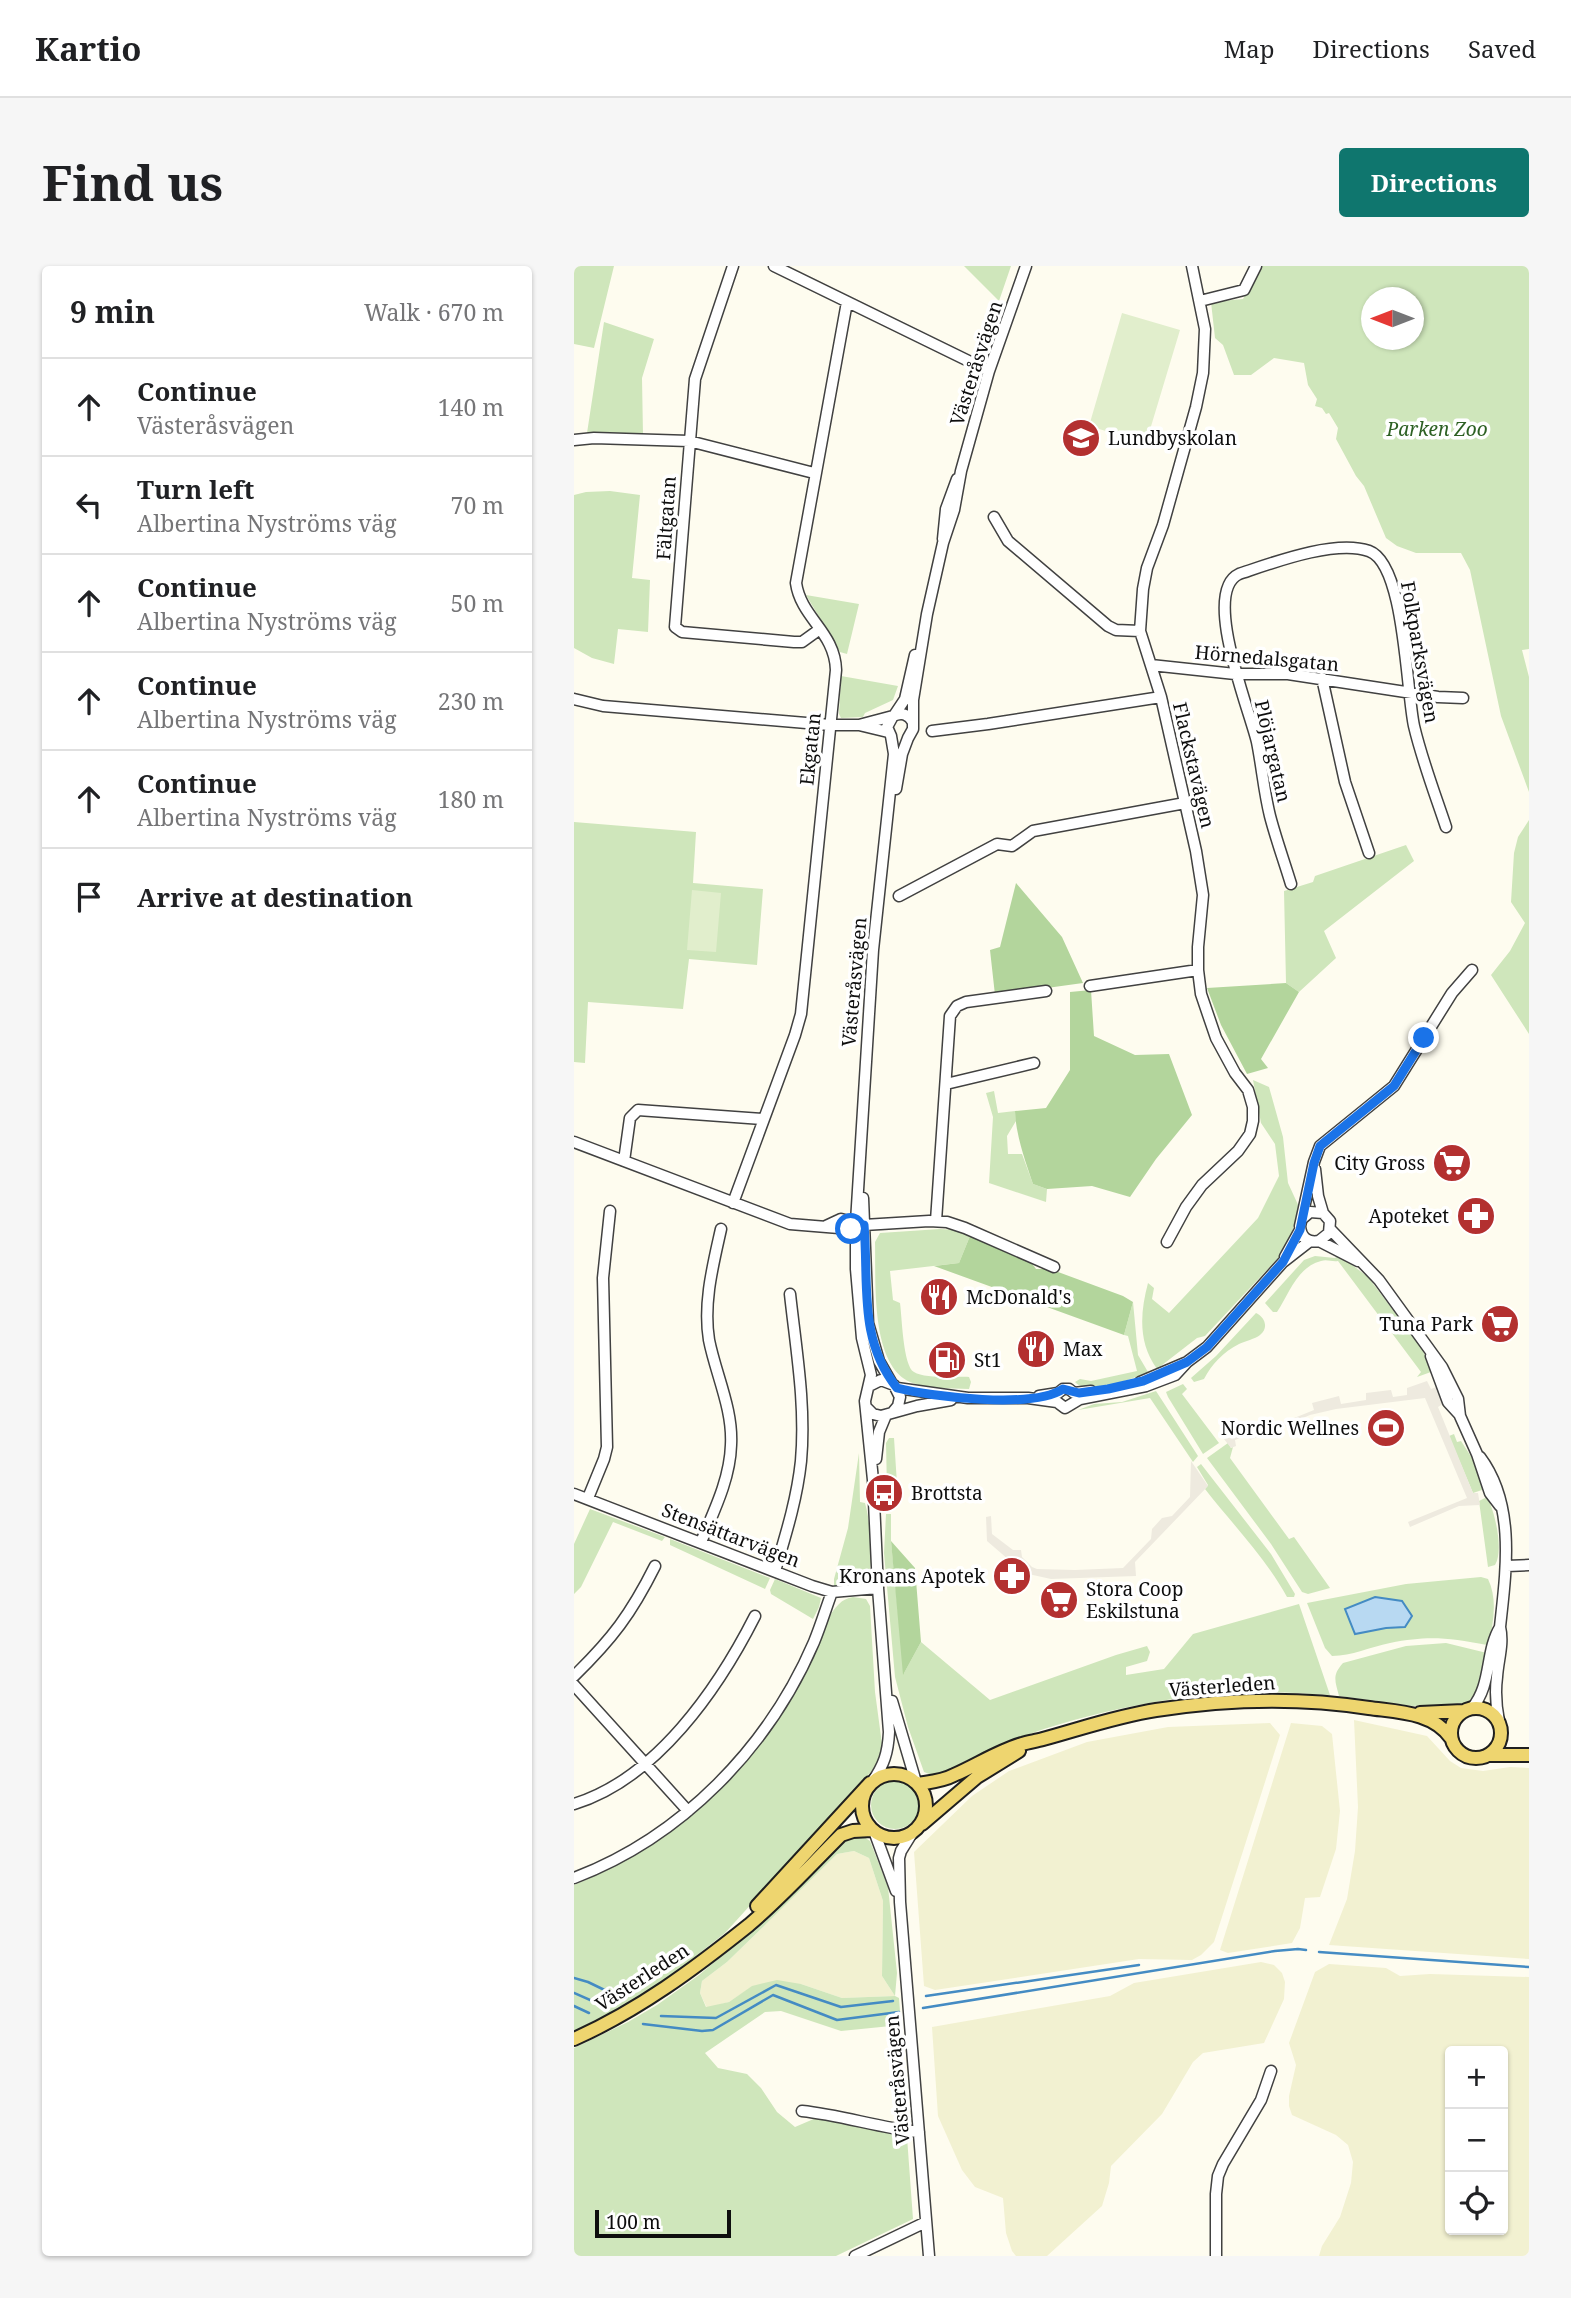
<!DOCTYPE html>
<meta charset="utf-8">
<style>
:root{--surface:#fff;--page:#f6f6f6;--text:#202124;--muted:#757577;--line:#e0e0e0;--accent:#0f766e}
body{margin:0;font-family:"Noto Serif",serif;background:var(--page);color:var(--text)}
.controls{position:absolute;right:21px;bottom:21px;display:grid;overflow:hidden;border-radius:7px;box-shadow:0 2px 5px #0004}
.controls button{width:63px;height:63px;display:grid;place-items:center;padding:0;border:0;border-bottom:2px solid var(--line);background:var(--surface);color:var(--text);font:35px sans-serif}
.compass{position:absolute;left:787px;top:21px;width:63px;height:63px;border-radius:50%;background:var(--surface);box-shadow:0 2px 5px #0004;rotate:270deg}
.scale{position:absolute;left:21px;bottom:18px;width:136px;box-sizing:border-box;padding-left:7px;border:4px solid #0e0e0e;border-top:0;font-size:19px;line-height:24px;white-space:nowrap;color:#0e0e0e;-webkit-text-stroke:5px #fff;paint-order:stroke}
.stop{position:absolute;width:21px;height:21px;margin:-16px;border:5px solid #1a73e8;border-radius:50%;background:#fff}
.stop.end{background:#1a73e8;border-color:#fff;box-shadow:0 2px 7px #0008}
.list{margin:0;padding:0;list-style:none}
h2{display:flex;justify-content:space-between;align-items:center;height:91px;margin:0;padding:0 28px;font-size:30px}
h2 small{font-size:23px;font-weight:400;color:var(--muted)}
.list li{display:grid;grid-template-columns:46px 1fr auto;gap:21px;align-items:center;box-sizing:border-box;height:98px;padding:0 28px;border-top:2px solid var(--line)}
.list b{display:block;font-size:26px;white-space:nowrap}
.list p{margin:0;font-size:23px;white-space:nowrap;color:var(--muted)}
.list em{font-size:23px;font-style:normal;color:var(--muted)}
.icon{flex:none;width:38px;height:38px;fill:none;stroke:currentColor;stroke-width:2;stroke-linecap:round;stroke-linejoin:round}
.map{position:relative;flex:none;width:955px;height:1990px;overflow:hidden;border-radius:7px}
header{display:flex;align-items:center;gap:42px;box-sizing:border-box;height:98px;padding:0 35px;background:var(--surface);border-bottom:2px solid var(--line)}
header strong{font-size:33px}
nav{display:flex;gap:38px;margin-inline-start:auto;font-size:24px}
.intro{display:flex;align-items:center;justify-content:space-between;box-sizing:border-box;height:168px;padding:0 42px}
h1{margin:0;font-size:49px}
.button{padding:18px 32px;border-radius:7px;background:var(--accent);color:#fff;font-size:24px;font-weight:700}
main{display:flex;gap:42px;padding:0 42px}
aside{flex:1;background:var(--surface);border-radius:7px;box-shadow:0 2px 5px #0004}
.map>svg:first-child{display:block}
.farmland{fill:#f2f1d1;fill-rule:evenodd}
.green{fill:#cfe6bb;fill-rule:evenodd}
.forest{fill:#b3d59c}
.pitch{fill:#e1eecc}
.plaza{fill:#eeeadf}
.water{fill:#b8d9f2;stroke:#448bc3;stroke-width:2}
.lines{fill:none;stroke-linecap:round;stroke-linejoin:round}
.stream{stroke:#448bc3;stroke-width:2.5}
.minor-casing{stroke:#414141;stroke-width:13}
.major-casing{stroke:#1f1f1f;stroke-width:16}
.minor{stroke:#fff;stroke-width:10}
.major{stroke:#eed56f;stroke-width:12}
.route{stroke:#1a73e8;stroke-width:9}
.labels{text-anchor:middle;stroke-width:7;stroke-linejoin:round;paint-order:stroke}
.street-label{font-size:19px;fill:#0e0e0e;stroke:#fff}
.park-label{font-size:19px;font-style:italic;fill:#2d6023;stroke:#fff}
.poi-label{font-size:19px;fill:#0e0e0e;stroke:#fff;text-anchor:start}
</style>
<header>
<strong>Kartio</strong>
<nav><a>Map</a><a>Directions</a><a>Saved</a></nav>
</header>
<div class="intro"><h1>Find us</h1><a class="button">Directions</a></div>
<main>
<aside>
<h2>9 min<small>Walk · 670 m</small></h2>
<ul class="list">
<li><svg class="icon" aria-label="ahead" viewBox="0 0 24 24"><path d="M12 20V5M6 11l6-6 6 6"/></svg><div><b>Continue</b><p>Västeråsvägen</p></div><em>140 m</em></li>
<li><svg class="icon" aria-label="left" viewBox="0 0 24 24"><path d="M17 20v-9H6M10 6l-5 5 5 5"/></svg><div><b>Turn left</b><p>Albertina Nyströms väg</p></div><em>70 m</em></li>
<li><svg class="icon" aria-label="ahead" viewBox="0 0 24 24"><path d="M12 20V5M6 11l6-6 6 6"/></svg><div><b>Continue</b><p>Albertina Nyströms väg</p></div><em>50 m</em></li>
<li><svg class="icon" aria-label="ahead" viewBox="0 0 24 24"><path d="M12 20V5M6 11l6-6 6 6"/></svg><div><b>Continue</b><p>Albertina Nyströms väg</p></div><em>230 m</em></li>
<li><svg class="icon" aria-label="ahead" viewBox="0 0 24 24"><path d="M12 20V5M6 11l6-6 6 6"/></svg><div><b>Continue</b><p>Albertina Nyströms väg</p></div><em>180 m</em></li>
<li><svg class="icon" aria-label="arrive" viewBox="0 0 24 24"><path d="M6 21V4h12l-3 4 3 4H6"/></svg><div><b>Arrive at destination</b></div></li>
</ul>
</aside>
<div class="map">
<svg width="955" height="1990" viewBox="0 0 955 1990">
<rect width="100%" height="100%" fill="#fefcef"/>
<path class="farmland" d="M780,1454l73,16 23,25 11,7 22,3 27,-4 19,1v191l-200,-14 18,-46 8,-48 3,-44z
M696,1457l10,12 -66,207 -13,13 -9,5 -53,-1 -204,31 -11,-4 -10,-134 58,-56 37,-25 78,-29 81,-15z
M717,1457l31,3 10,8 8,77 -4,38 -16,48 -15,1 -5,30 -8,15 -64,10 -8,-3z
M280,1585l15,7 14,43 -1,75 13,20 -53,2 -41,-14 -48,2 -24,16 -22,6 -7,-15 2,-12 25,-19 40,-39 70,-69z
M687,1696l13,3 8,8 3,9 -1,17 -20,44 -61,10 -10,9 -31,52 -51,52 -2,17 -7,23 -55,50h-31l-4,-5 -6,-18 -3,-35 -28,-11 -13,-17 -24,-54 -6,-89 178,-31 24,-13z
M755,1698l57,4 14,8 30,-2 99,3v279h-210l3,-10 18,-29 11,-34 2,-21 -5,-17 -12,-10 -44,-20 -3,-9v-10l7,-31 -7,-22 26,-71zM876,1785h53v179h-53z"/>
<path class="green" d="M0,0h40l-20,82 -20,-4z
M390,0h47l-12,35z
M687,0h268v383l-7,1 7,27v115l-28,-76 -31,-146 -9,-17h-45l-19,-7 -11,-8 -22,-52 -8,-10 -20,-37 2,-11 -9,-15 -3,1 -4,-6 -7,-2 2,-7 -9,-14 -4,-22 -30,-5 -23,17h-17l-11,-30 -8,-7 -4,-36 32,-3zM797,32h42v42h-42z
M30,56l50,17 -12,39 1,57 -56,-2z
M36,225l30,4 -8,83 18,2 -2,52 -30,-3 -4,35 -22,-6 -18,-10v-153l12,-3z
M232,329l53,9 -12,50 -7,-2z
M267,410l57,10 -5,14 -28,13 -2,4 -22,1 -2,-4z
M955,554v214l-38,-59 19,-24 15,-28 -14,-21 3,-49 4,-16z
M0,556l122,10 -3,51 70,6 -6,76 -68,-6 -6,50 -95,-7 -3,61 -11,-1z
M832,579l8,16 -90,70 12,27 -37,34 -13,-9 -2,-92 29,-9 2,-6z
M679,814l16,7 14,50 5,46 12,26 -8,23 -13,25 -74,79 -8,2 -40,31c-19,-26 -17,-56 -9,-86l6,5 -2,11 17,14 89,-95 21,-42 -4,-32 -14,-21z
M420,825l4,22 17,-2 1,10 -9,15 1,18h14l11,30 14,5 -1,13 -57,-19 4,-66 -7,-24z
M366,963l18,1 12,6 -11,27 -69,8 3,29 7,3c2,14 3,63 14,69 11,7 41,4 55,5l2,5 -2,7c-20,-1 -41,1 -59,-7 -40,-18 -34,-102 -35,-140l5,-9z
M765,989l29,22 54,71 9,24 -14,5 4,-5 -83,-111c-6,1 -11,-2 -17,0 -24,6 -32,33 -44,51h-4l-8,-9 39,-43 11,-4 20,2z
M559,1036l5,53 10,17c-15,7 -61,24 -73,10l5,-3 11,2 46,-10 -9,-35 -4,-1z
M682,1047c9,4 13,15 4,22 -5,4 -15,6 -21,9 -16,8 -27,20 -35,35l-10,3 -3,-4 25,-22z
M609,1118l4,5 -5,5 37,49 -16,11 -35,-57 -2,-5z
M582,1125l42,65 -5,6 -43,-64 -72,12 16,-6 28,-2z
M880,1168l3,8 4,-1 13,20 11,28 -12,4 -24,-57z
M315,1172h5l4,61h-8v-8l-3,-1 -1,-47z
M654,1177l3,5 2,-1 -3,11 59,81 5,-2 36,51 -22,6 -6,-2 -31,-48 -64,-86z
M285,1187l1,49 5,1c4,14 5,28 6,43 2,31 -5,39 -37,41v-8l14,-51z
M627,1198l70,90 24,40 -1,3h-7c-22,-40 -54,-72 -82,-108l3,-4 -11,-18z
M913,1231c8,14 17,54 8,68l-7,2 -9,-66z
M16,1243l75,28 -3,4 -49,-19 -32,65 -7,7v-50z
M312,1248h5v27l13,132 17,-31 69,58 126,-45 31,-9 3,6 -3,9 -21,6v8l38,-6 29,-35 106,-30 31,91c-22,-1 -43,-3 -64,-3 -81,-1 -193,22 -267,54 -21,10 -41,21 -62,31l-13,-5 -16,-45 -13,-50 -11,-124z
M96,1273l100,39 -5,11 -95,-44z
M907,1311l7,2c10,21 5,43 1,65l-2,1c-38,-7 -58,-10 -97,-2 -20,4 -38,13 -58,13l-7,-8 -18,-45 99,-19zM771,1343l60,18 -19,1 -31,6z
M201,1313l46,19 -2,9 -6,12 -42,-25 -1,-4z
M279,1331l13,2 4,7 5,86 7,52 -2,16 -9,12 -146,161 -67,53 -44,26 -40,20v-147c98,-41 156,-93 213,-181 13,-20 23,-41 33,-62 5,-13 8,-28 19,-38 4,-4 8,-6 14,-7z
M872,1377l41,10 -8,36 -12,14 -55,3 -73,-10c-4,-15 -7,-21 4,-33l63,-17z
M297 1539a24 24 0 1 1 48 0a24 24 0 1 1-48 0Z
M287,1569l9,6 18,46 9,86 -2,23 4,2 2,27 -60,6 -60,-20 -16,1 -60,41 13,15 29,6 14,14 16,24 18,15 21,-9 91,19 6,82 -77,37h-262v-208l54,-26 29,-17 42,-30 61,-51 72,-74 16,-12zM280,1585l15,7 14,43 -1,75 13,20 -53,2 -41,-14 -24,-4 -25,6 -23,16 -23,5 -6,-14 2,-12 25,-19 40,-39 70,-69z"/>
<path class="forest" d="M442,617l46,54 21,46 -88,12 -5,-45 10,-3z
M712,717l13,9 -38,67 7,9 -21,6 -26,-49 -14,-37z
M517,724l3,46 41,19 34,-1 23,61 -36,44 -26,38 -38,-11 -45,3 -14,-5c-8,-24 -17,-48 -18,-73l31,-3 24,-38v-78z
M396,970c18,7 56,16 66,33h14l73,27 10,6 -9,33 -190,-69 25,-3z
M317,1275l24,27 6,74 -18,33z"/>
<path class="pitch" d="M548,47l58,17 -34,113 -57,-17z
M118,624l29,3 -5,59 -29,-2z"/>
<path class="plaza" d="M853,1115l4,8 8,-3 7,16 -8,5 35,86h5l2,12 -21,1 -49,21 -2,-5 59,-24 -42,-100 -89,11 -26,6 -60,25 -2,-5 -13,5 1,6 -5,2 -7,-9 35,-14 3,6 52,-21 -2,-7 27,-7 2,8 25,-4v-7l25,-3 2,7 14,-2v-7z
M617,1195l17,25 -73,76 1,14 -85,3 -27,-6 -37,-32 -1,-24 5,-1 1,18 21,16h8l1,7 10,10 5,2 38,1 48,-2 28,-29 1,-10 10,-11 10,-2 18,-19z"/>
<path class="water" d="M801,1331l27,4 10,15 -7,11 -19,1 -31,6 -10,-25z"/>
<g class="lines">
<path class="stream" d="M745,1686l210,15
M0,1712l14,4 31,15
M0,1727l32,14
M352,1730l213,-31
M0,1740l15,7
M349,1742l352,-57 23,-2 8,1
M87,1750l55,2 60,-33 65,22 52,-6
M69,1758l59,7 11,-1 60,-35 64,25 62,-8"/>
<defs>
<path id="minor" d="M159,0l-38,113 -20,248 7,5 112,10h8l18,-13
M200,0l215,105
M626,35l44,-11 12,-24
M0,174l20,-2 95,3 125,32
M420,251l14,24 100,85 8,4 24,1
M369,273l3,-30 11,-30
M577,399l84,9h53l150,23 25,1
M748,412l23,104 24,71
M0,433l29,7 227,19h29l29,7
M321,448l10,-15 10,-44
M285,459l34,-9
M358,465l56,-7 173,-27
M317,470l-4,-9 6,-11c9,-4 15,-2 20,6
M322,523l6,-35 6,-16 5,-9v-29l14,-86 16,-71 11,-33 7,-39 28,-100 37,-105
M717,618c-7,-23 -15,-45 -21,-68 -6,-24 -8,-49 -13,-74 -7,-31 -56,-150 -18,-168 33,-11 96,-35 130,-23 36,13 37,138 45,175 8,34 21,68 32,101
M325,630l98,-52 15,2 21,-15 152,-28
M516,720l108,-16
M372,818l88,-21
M0,876l216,82 61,5 13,-4 65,-4 18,1 18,6 89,39
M50,895l6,-43 8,-8 124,9
M741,903l3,27 5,17
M289,932l5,125 11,38 12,21
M159,937l62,-168 6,-21 35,-344c-1,-38 -35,-52 -40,-87l51,-281
M729,952l7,-6 13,1 7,8 -1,12 -10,8c-11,2 -18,-3 -19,-15l14,-64 6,-16 74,-60 58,-93 20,-23
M362,955l14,-205 7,-10 9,-4 80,-11
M252,960l15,-7 19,5
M756,963l49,51 63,87 16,32 2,17 17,38 13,39 10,13
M745,975l39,20
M593,976l19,-35 16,-22 36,-34 12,-17 3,-13v-14l-5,-17 -13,-17 -19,-35 -15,-44 -3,-24v-23l5,-52 -7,-44 -35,-154 -21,-66 3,-42 4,-21 16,-43 33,-118 7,-34 2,-44 -13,-63
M711,991l15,-27
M857,1090l17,46 11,12
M566,1116l47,-20
M295,1120l12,-6 13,5 6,12 -2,9 -5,6
M323,1122l71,10h60l29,4 8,6 15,-9 66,-13 29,-11 12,-13 20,-15 76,-85 27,-21
M465,1130l19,-3 5,-4h6l5,4 17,-2
M293,1142l6,6 8,2 36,-10 34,-6
M906,1191c36,48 26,114 20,170 4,17 -2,33 -3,50 -2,15 -1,29 2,44
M302,1193l3,-27 7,-17
M0,1228l238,92 20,6 46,-4
M14,1232l16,-39 3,-12 -4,-169 7,-67
M127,1276c13,-31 29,-63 30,-97 2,-36 -15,-70 -22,-105 -6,-37 4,-75 12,-111
M933,1300l22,-1
M201,1305c11,-37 22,-72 26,-110 5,-56 -5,-112 -11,-167
M0,1410c38,-37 57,-62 81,-110
M0,1419l114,126
M318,1435l24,81
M898,1442c20,-23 13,-56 28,-81
M298,1516c12,-17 16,-29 17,-50l-11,-144 -5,-108 -8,-79 6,-26 -9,-37 -6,-69v-47l17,-272 21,-196 -3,-18
M0,1538c82,-25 144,-115 181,-188
M340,1564l-13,21 -2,7 1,44 29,354
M300,1565l22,60
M0,1612c108,-41 195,-131 240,-236 7,-17 12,-34 18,-50
M228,1845c39,4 78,17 117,21
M281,1990l71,-34
M642,1990v-62l2,-18 5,-12 38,-64 10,-29"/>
<path id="major" d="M877 1467a25 25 0 1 1 50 0a25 25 0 1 1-50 0Z
M846,1447l43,-2
M915,1489h40
M288 1540a32 32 0 1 1 64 0a32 32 0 1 1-64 0Z
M344,1518c12,-2 25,-3 36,-9 23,-10 44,-24 68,-31 6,-2 14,-3 21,-5 37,-10 74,-23 113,-29 71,-11 143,-13 213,-2 29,4 64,4 82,30
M348,1558l55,-47 42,-26
M183,1640l113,-123
M0,1773c65,-29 120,-70 175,-114 32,-27 62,-60 92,-90l12,-4 19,-1"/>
</defs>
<use href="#minor" class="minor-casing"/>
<use href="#major" class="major-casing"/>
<use href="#minor" class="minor"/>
<use href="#major" class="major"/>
</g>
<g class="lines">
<path class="route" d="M277,963l13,-4c5,59 -6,114 33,163 36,9 136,21 166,1l16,4 29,-4 35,-8 44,-19 20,-15 76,-85 17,-32 14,-67 6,-17 74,-60 30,-48"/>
</g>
<defs>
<symbol id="school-disc" viewBox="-11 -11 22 22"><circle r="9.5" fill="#b33030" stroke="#fff"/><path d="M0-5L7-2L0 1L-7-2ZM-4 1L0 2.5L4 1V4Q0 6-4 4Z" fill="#fff"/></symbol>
<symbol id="supermarket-disc" viewBox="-11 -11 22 22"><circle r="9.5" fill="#b33030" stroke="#fff"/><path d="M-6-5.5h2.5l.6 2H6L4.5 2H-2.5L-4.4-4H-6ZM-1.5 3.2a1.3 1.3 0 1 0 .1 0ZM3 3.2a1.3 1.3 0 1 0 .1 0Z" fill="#fff"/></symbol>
<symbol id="pharmacy-disc" viewBox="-11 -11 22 22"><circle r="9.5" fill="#b33030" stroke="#fff"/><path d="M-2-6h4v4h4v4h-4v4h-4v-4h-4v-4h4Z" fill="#fff"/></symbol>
<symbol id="restaurant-disc" viewBox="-11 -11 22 22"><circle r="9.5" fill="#b33030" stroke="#fff"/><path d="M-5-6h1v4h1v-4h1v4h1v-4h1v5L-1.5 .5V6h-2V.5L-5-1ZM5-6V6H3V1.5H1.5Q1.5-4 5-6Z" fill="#fff"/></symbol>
<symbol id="fuel-disc" viewBox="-11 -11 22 22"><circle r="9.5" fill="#b33030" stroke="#fff"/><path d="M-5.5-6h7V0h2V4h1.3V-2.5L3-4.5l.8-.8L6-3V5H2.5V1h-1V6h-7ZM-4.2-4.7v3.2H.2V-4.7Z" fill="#fff"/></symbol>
<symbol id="stadium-disc" viewBox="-11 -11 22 22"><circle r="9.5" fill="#b33030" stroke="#fff"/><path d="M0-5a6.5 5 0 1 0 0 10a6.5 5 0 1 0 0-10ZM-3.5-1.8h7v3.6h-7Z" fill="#fff"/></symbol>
<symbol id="bus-disc" viewBox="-11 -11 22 22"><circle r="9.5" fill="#b33030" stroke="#fff"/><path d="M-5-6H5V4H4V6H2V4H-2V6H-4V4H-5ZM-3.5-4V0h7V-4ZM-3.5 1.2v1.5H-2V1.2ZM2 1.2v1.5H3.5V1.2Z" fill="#fff"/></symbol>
</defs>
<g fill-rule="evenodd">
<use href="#school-disc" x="485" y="150" width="44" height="44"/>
<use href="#supermarket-disc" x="856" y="875" width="44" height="44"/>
<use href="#pharmacy-disc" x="880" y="928" width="44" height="44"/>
<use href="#restaurant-disc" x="343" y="1009" width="44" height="44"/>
<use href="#supermarket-disc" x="904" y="1036" width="44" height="44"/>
<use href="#restaurant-disc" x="440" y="1061" width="44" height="44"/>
<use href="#fuel-disc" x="351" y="1072" width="44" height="44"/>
<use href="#stadium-disc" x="790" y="1140" width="44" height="44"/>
<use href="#bus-disc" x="288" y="1205" width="44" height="44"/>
<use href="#pharmacy-disc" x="416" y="1288" width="44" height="44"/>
<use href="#supermarket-disc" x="463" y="1312" width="44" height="44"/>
</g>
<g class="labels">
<g class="street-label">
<text transform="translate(402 97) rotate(-72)" y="7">Västeråsvägen</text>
<text transform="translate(92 252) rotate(-86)" y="7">Fältgatan</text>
<text transform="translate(846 386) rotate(80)" y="7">Folkparksvägen</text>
<text transform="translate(693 392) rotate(5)" y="7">Hörnedalsgatan</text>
<text transform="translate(236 483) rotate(-84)" y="7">Ekgatan</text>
<text transform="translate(699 485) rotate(77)" y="7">Plöjargatan</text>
<text transform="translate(620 499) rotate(77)" y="7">Flackstavägen</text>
<text transform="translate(280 716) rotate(-85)" y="7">Västeråsvägen</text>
<text transform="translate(157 1269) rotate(21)" y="7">Stensättarvägen</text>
<text transform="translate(648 1420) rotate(-4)" y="7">Västerleden</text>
<text transform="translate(68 1711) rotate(-33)" y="7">Västerleden</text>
<text transform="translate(323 1814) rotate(-95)" y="7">Västeråsvägen</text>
</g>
<g class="park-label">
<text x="863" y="170">Parken Zoo</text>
</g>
<g class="poi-label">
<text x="534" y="179">Lundbyskolan</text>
<text x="851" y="904" text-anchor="end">City Gross</text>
<text x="875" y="957" text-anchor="end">Apoteket</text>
<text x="392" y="1038">McDonald's</text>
<text x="899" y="1065" text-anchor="end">Tuna Park</text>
<text x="489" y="1090">Max</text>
<text x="400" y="1101">St1</text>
<text x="785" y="1169" text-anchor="end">Nordic Wellnes</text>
<text x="337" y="1234">Brottsta</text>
<text x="411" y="1317" text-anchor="end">Kronans Apotek</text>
<text x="512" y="1330">Stora Coop<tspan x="512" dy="22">Eskilstuna</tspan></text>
</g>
</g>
</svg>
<div class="controls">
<button>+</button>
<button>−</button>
<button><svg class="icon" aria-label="locate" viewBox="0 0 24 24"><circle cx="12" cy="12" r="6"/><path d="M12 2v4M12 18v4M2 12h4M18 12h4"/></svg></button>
</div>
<svg class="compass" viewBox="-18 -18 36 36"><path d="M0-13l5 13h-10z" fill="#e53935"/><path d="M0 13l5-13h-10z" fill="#757577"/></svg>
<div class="scale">100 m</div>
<div class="stop" style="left:277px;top:963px"></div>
<div class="stop end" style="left:850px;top:772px"></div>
</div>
</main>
